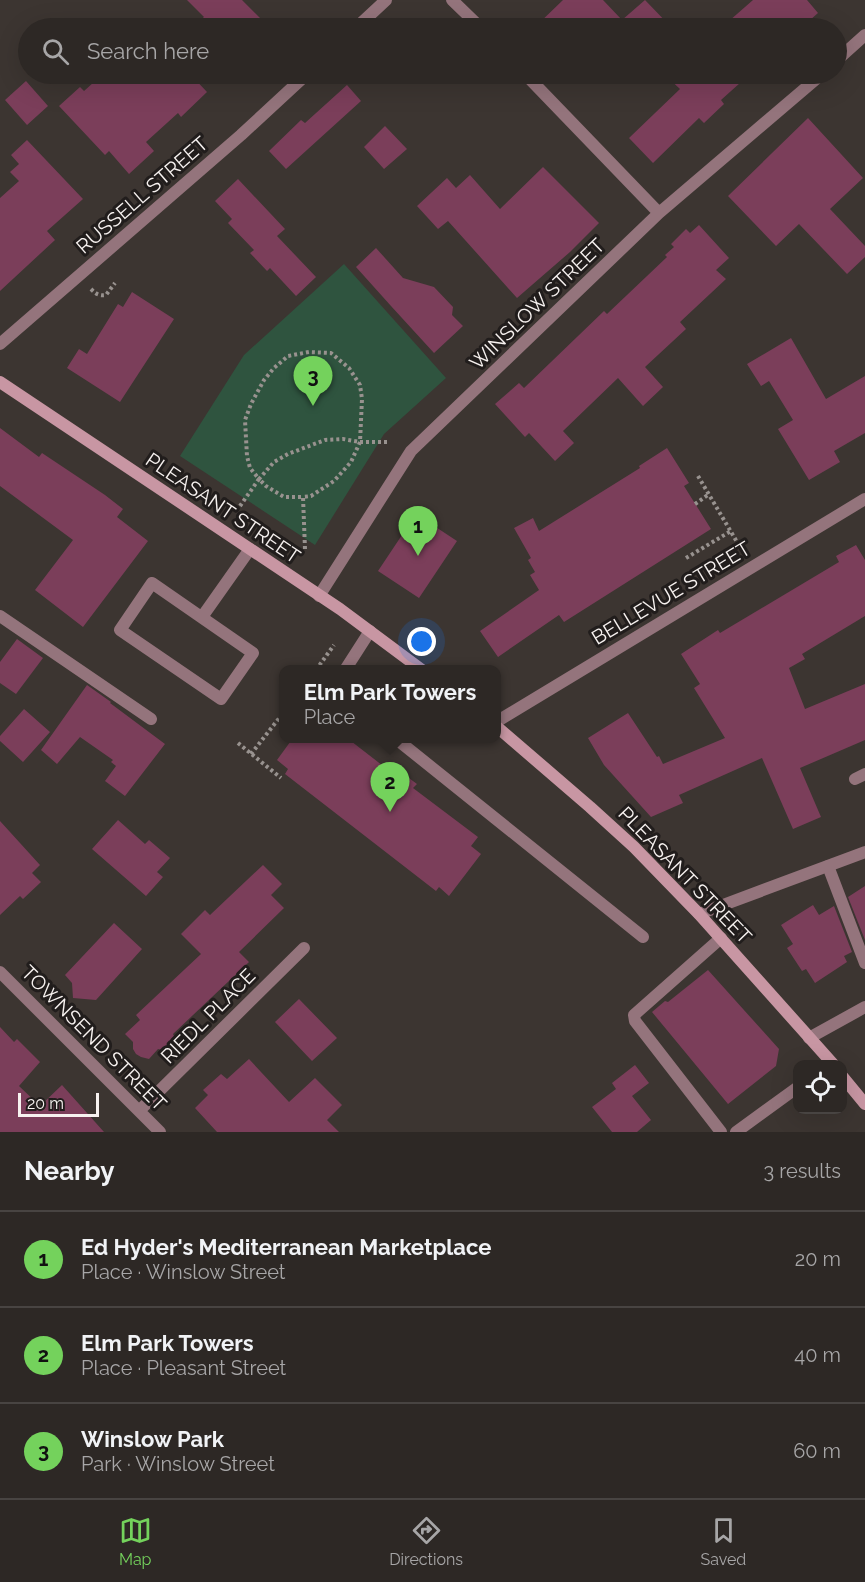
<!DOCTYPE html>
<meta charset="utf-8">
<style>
:root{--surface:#2d2825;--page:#393432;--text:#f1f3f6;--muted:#a7a6a7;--line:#484442;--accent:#74d25c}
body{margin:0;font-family:Raleway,sans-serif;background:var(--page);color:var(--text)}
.controls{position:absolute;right:18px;bottom:18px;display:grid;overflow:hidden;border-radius:12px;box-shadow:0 6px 24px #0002}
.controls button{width:54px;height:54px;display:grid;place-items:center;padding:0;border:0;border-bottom:2px solid var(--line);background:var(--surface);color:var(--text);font:30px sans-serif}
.scale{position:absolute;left:18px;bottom:15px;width:81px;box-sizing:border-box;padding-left:6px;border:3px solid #f7f2f0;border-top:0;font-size:16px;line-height:21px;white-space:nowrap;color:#f7f2f0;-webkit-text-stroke:4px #211d1c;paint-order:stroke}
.you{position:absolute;left:422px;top:642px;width:21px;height:21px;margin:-15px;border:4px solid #fff;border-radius:50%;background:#1a73e8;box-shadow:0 0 0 9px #1a73e833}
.badge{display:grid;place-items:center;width:39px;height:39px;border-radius:50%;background:var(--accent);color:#111;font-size:20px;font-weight:700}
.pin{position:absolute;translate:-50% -50px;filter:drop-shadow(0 2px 3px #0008)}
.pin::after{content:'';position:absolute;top:32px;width:21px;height:18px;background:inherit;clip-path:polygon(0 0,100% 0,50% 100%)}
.popup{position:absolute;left:279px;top:665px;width:222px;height:78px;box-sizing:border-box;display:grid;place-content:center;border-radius:12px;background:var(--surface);filter:drop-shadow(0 2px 4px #0005);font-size:20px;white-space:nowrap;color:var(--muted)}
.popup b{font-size:22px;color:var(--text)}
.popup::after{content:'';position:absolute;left:50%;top:100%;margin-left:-12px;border:12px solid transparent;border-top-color:var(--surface)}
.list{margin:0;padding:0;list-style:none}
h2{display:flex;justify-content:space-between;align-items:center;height:78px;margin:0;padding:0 24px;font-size:26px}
h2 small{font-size:20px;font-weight:400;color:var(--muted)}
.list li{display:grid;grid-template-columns:39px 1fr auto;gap:18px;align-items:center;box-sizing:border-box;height:96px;padding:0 24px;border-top:2px solid var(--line)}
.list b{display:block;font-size:22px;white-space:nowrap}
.list p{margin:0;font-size:20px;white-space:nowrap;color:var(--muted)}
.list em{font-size:20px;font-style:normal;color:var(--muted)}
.icon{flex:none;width:33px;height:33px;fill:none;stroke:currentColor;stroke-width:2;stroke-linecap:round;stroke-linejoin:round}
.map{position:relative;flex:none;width:865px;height:1132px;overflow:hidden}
.search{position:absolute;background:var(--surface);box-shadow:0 6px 24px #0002;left:18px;right:18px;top:18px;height:66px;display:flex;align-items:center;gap:15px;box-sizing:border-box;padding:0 21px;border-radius:33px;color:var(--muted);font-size:22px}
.sheet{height:366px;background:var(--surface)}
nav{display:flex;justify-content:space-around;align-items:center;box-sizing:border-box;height:84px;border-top:2px solid var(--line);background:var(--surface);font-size:16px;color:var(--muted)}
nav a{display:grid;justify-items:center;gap:3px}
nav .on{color:var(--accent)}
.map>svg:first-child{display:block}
.green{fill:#2f543f}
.building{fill:#7b3e5a}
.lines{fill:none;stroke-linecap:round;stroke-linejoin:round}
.path{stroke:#98928f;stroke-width:4;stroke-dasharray:3 3;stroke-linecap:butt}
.lane{stroke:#94747c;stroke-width:12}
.street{stroke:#94747c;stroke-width:12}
.secondary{stroke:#c896a3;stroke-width:12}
.labels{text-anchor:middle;stroke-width:6;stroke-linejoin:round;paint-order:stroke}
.street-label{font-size:20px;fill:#f7f2f0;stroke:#211d1c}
</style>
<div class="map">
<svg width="865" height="1132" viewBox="0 0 865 1132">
<rect width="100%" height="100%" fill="#3c3531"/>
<path class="green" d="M344,264l102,114 -62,56 -69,111 -135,-89 64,-101z"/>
<path class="building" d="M187,0h55l28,28h-79l13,-11z
M563,0h40l19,20 23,-20 27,28h-138z
M753,0h54l11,13 -17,15h-80z
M103,74h87l17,18 -26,25 -3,-4 -32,29 8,9 -25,23 -20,-23 -4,4 -46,-49 21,-19 4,4z
M664,74h86l-29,26 3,4 -20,19 -5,-5 -46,45 -24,-25 51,-49z
M26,81l22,25 -21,19 -22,-25z
M347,85l14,16 -75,68 -17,-18 32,-31 4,3z
M808,118l55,60 -33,31 35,37v11l-18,17 -48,-50 -23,22 -48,-50z
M385,126l22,23 -23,20 -20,-22z
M27,140l56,59 -36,32 8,9 -55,51v-93l19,-17 -9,-9 9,-8 -8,-9z
M543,167l56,56 -29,29 -53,46 -69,-77 -10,8 -21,-23 30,-28 9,10 14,-13 30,34z
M238,179l47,50 -8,7 39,41 -20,19 -26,-28 -3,3 -17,-18 4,-3 -26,-27 4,-4 -17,-18z
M699,225l30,33 -13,12 10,9 -46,43 6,7 -41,38 18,20 -20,19 -25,-28 -55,53 11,12 -19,18 -26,-28 -4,4 -30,-33 24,-21 5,5 80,-77 3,3 60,-57 -2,-2 9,-8 -3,-3 15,-15 4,4z
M376,248l27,30 31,9 19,20 -1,8 11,11 -29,27 -43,-47 -35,-39z
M132,292l42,27 -54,83 -53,-34 12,-19 8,5 31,-50 5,3z
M791,338l35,61 39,-23v57l-31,18 6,11 -31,18 -31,-51 15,-9 -24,-39 -8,5 -14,-22z
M0,428l39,29 3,-4 63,42 18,14 -6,8 31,24 -65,86 -48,-37 38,-50 -73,-54z
M667,448l22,35 -5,3 27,43 -147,93 -5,-7 -61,42 -18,-26 59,-41 -9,-15 5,-3 -7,-12 3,-2 -17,-30 19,-10 6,13 101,-63 -1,-2z
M416,514l41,27 -38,57 -41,-27z
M856,545l9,15v56l-63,38 3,5 -16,9 16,41 60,-25v56l-65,28 21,49 -28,12 -31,-71 -83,37 4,8 -32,14 -47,-52 -16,-27 40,-25 29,44 2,-1 4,8 62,-26 -31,-50 6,-4 -19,-30 37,-24 2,3 119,-71 -3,-6z
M17,639l26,19 -27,36 -16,-11v-21z
M87,685l24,17 -1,1 55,41 -40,52 -20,-15 11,-15 -5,-4 2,-2 -33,-23 -23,27 -16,-14z
M24,709l26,23 -27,30 -23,-21v-5z
M293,738h54l40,31 3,-5 27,20 -4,4 65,49 -7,9 10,8 -32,42 -10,-9 -3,4 -151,-117 3,-5 -11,-9z
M118,820l27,24 4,-4 21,18 -13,14 6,5 -17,19 -54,-47z
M0,821l40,44 -8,8 9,9 -18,17 -3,-3 -20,19z
M263,865l19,19 -11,11 13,13 -45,44 10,10 -76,72 2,4 -13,12 -4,-1 -9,10 -8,-2 -5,-3 -3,-5v-7l-8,-8 15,-14 -4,-5 65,-61 -20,-20 24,-24 5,5z
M865,886v54l-17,-43z
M813,905l6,10 15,-9 18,46 -8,4 3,6 -32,21 -9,-14 -4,2 -15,-23 6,-4 -12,-19z
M114,923l28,26 -46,51 -23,-2 -1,-15 -7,-8z
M708,970l71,79 -3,17 -48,38 -76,-92 13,-11 3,1z
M299,999l38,39 -25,23 -37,-39z
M0,1027l14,15 3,-3 23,23 -21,24 21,20 22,-21 42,47h-104z
M249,1059l40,43 26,-24 27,27 -15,15 12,12h-122l-22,-24 13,-13 -5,-5 18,-16 6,5z
M635,1065l14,18 -17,13 19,24 -14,12h-25l-20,-25 24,-18 -4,-6z"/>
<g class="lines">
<path class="path" d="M91,289c5,5 8,7 15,6l9,-12
M698,476l39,66
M695,504l14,-10
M240,506l19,-27 7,7 18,11h19
M305,549l-2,-52 8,-1 23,-15 17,-19 9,-20 2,-43 -2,-14 -11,-17 -18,-15 -22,-1 -21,4 -14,12 -10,12 -13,24 -6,16 2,36 3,12 9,11 15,-17 14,-8 37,-14 18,-1 17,3h28
M686,558l45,-27
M316,670l18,-25
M238,743l43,35
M251,754l33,-42"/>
<path class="lane" d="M152,583l101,70 -32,46 -101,-69z
M202,617l48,-68
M345,670l25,-39
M395,738l248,199
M855,779l10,-5
M828,866l37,97
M809,1038l56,-31
M721,1132l-86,-111 -1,-6 87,-77"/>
<path class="street" d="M452,0l29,28
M356,28l30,-28
M836,61l29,-26
M525,74l134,139
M0,344l241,-209 66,-61
M319,596l92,-145 248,-238 163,-139
M0,616l151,103
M496,722l369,-223
M699,914l166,-62
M0,972l160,160
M139,1111l165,-163
M736,1132l62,-45"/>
<path class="secondary" d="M0,382l340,227 82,61
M496,726l94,81 44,40 65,67 134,150
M842,1076l23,28"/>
</g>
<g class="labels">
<g class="street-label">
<text transform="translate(142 195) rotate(-41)" y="7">RUSSELL STREET</text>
<text transform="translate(537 304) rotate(-44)" y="7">WINSLOW STREET</text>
<text transform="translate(223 508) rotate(34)" y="7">PLEASANT STREET</text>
<text transform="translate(671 593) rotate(-31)" y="7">BELLEVUE STREET</text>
<text transform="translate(685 875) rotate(46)" y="7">PLEASANT STREET</text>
<text transform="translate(208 1016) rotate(-45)" y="7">RIEDL PLACE</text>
<text transform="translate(94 1038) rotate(45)" y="7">TOWNSEND STREET</text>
</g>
</g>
</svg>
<div class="controls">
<button><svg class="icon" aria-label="locate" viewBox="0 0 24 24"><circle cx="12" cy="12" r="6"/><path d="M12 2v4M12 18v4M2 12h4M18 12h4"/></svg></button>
</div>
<div class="scale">20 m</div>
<div class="you"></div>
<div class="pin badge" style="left:418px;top:556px">1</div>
<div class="pin badge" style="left:390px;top:812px">2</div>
<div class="popup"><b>Elm Park Towers</b>Place</div>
<div class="pin badge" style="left:313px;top:406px">3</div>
<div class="search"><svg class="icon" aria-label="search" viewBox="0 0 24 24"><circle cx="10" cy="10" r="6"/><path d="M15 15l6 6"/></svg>Search here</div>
</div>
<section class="sheet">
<h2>Nearby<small>3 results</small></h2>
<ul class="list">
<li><span class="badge">1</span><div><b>Ed Hyder's Mediterranean Marketplace</b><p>Place · Winslow Street</p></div><em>20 m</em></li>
<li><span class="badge">2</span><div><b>Elm Park Towers</b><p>Place · Pleasant Street</p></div><em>40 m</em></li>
<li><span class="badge">3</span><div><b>Winslow Park</b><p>Park · Winslow Street</p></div><em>60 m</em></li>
</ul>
</section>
<nav>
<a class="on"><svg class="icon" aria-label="map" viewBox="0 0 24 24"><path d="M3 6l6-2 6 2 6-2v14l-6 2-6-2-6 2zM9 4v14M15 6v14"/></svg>Map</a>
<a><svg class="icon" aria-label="directions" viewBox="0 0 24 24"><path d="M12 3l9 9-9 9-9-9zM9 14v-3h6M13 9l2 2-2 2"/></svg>Directions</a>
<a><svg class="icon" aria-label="saved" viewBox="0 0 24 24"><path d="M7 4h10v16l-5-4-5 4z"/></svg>Saved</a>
</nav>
